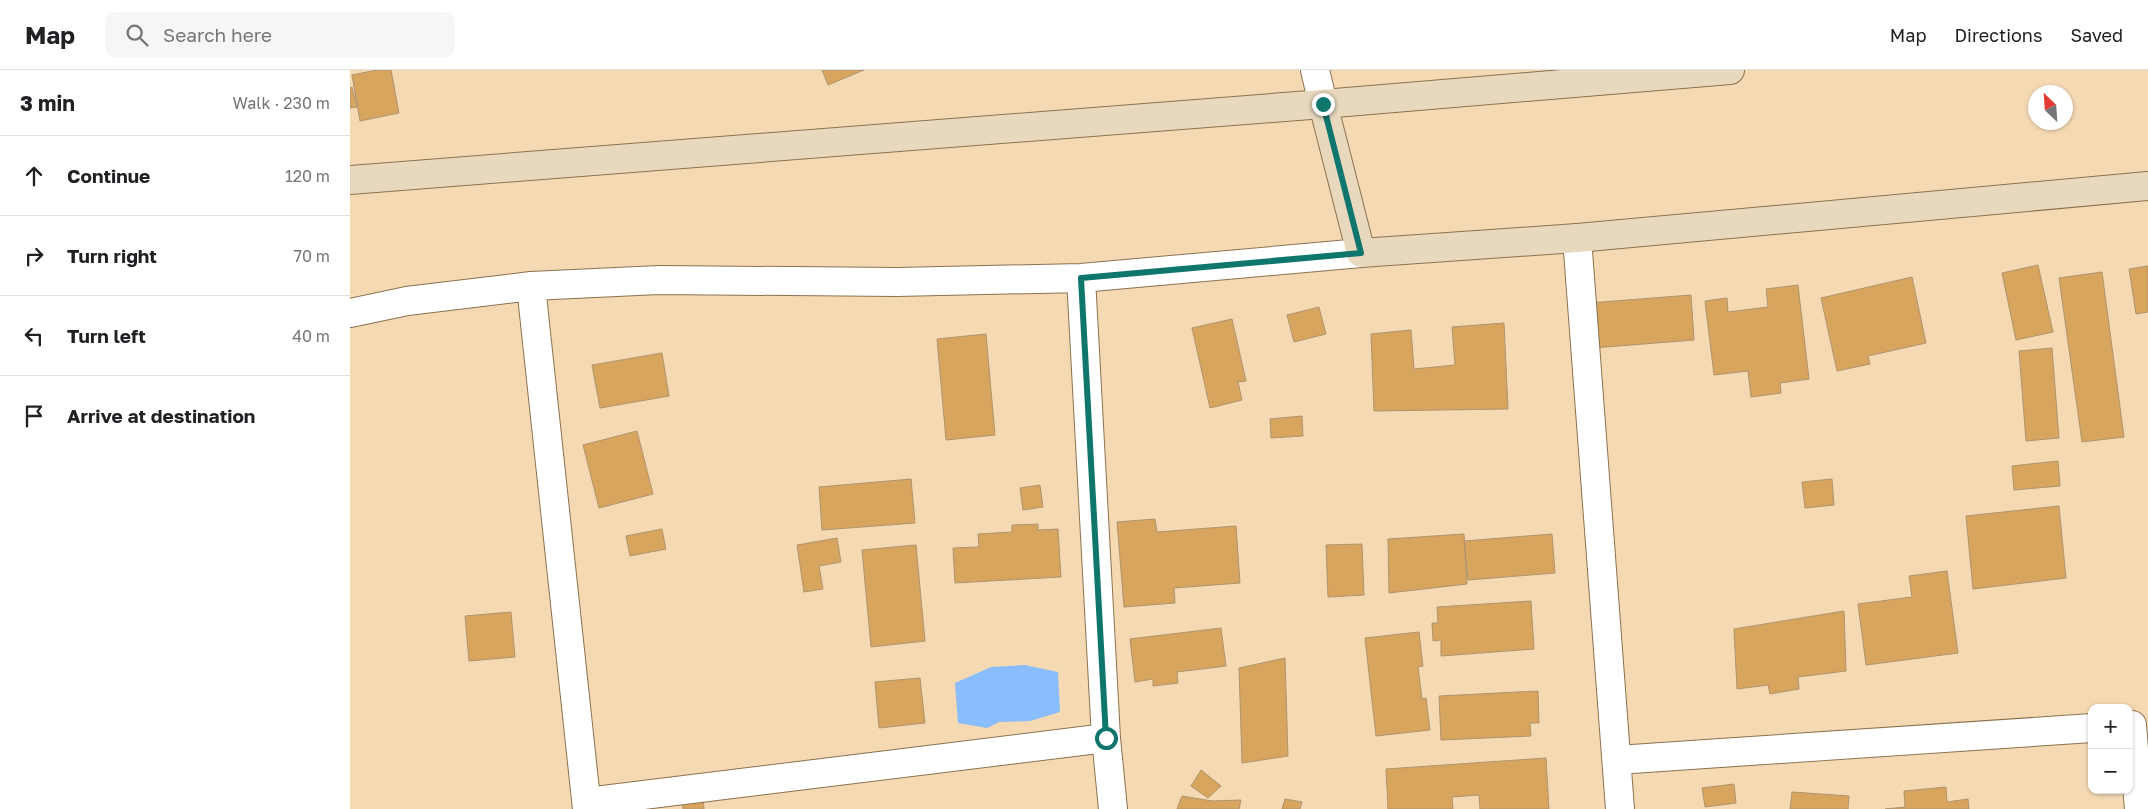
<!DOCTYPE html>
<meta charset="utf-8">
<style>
:root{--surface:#fff;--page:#f6f6f6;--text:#202124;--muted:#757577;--line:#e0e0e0}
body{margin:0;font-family:"Golos Text",sans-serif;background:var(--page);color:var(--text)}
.controls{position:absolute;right:15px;bottom:15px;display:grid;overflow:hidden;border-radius:10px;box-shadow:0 1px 4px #0004}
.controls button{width:45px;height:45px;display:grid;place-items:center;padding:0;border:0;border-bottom:1px solid var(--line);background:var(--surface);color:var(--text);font:25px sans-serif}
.compass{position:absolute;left:1678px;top:15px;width:45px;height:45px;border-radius:50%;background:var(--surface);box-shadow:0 1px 4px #0004;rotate:335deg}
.stop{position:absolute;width:15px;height:15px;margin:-11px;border:4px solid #0f766e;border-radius:50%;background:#fff}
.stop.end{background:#0f766e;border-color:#fff;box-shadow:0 1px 5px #0008}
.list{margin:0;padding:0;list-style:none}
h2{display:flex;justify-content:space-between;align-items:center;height:65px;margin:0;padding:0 20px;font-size:21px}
h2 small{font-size:16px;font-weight:400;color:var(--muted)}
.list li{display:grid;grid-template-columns:32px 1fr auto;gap:15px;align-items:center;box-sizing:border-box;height:80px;padding:0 20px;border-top:1px solid var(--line)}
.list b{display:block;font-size:19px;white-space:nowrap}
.list em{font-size:16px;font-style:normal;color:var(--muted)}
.icon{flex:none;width:28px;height:28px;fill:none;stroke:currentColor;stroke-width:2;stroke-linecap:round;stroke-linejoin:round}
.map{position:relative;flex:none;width:1798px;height:739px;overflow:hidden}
header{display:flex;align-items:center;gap:30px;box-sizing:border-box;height:70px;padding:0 25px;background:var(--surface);border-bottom:1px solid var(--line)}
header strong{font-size:24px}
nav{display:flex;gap:28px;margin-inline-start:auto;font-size:18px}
.search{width:350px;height:45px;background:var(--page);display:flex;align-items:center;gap:12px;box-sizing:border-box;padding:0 18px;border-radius:10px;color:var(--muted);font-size:19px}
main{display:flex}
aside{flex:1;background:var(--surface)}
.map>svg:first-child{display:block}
.water{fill:#89bdfd}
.building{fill:#d7a55d;stroke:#af9470}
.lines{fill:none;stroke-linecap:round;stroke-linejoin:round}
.street-casing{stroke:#8b724f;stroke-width:30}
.secondary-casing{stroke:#8b724f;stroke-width:30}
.street{stroke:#fff;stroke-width:28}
.secondary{stroke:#e8d8be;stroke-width:28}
.route{stroke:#0f766e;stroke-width:6}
</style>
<header>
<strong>Map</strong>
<div class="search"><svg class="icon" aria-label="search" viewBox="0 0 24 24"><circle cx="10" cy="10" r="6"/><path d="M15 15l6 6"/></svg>Search here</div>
<nav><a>Map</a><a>Directions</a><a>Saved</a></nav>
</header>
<main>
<aside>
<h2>3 min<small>Walk · 230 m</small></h2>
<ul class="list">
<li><svg class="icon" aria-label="ahead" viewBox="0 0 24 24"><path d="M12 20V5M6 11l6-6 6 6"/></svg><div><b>Continue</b></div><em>120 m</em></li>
<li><svg class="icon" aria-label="right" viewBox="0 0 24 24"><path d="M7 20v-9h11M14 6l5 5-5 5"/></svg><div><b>Turn right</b></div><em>70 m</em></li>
<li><svg class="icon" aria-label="left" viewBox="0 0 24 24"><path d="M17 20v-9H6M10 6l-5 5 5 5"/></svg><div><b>Turn left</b></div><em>40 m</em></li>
<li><svg class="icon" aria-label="arrive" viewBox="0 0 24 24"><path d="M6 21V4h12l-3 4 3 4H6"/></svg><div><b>Arrive at destination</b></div></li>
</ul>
</aside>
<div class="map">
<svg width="1798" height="739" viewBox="0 0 1798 739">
<rect width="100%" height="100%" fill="#f5d9b3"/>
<path class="water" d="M675,595l33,7 2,40 -30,9 -31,1 -12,6 -29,-5 -3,-40 36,-16z"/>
<path class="building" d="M27,0h14l8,43 -39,8 -8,-46z
M472,0h42l-36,15z
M2,17l5,20 -7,1v-20z
M1688,195l15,67 -37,8 -14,-67z
M1798,196v46l-12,2 -7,-45z
M1752,202l22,165 -42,5 -23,-164z
M1562,207l14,66 -58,13 2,8 -33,7 -16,-73z
M1448,215l11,94 -29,4 1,10 -30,4 -3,-26 -34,4 -9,-74 22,-3 1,14 40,-5 -2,-18z
M1341,225l3,45 -101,8 -4,-45z
M969,237l7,27 -32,8 -7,-27z
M882,249l14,62 -8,1 4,18 -32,8 -18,-80z
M1154,253l4,86 -134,2 -3,-77 40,-4 3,39 41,-4 -3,-38z
M636,264l9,101 -49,5 -9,-101z
M1702,278l7,90 -33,3 -7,-90z
M312,283l7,43 -69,12 -8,-43z
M952,346l1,20 -32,2 -1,-19z
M287,361l16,63 -54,14 -16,-63z
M1708,391l2,25 -46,4 -2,-24z
M561,409l4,44 -93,7 -3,-43z
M1482,409l2,26 -29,3 -3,-26z
M690,415l3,22 -20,3 -3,-22z
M1709,436l7,72 -93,11 -7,-73z
M805,449l2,13 79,-6 4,57 -66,5 1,15 -51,4 -7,-85z
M688,454v6l20,-1 3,48 -106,6 -2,-35 26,-1 -1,-13 34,-2v-7z
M312,459l4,20 -36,7 -4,-20z
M1114,464l3,50 -78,9 -1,-54z
M1202,464l3,39 -87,7 -4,-39z
M487,468l4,24 -22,4 4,23 -19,3 -7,-47z
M1012,474l2,51 -36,2 -2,-52z
M566,475l9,96 -54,6 -9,-97z
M1597,501l11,82 -92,12 -8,-61 54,-7 -3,-21z
M1181,531l3,48 -93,7v-16l-8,1 -1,-18h6l-1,-16z
M1494,541l2,60 -48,6 1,12 -29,5 -2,-9 -31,4 -3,-60z
M161,542l4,45 -46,4 -4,-45z
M871,558l5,38 -49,6 1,11 -25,3v-7l-18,3 -5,-43z
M1069,562l4,34 -5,1 4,32 4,-1 4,32 -54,6 -11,-98z
M935,588l3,98 -46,7 -3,-95z
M570,608l5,45 -46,5 -4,-46z
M1188,621l1,32h-9l1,13 -90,4 -2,-44z
M1196,688l3,51h-69l-1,-14 -27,2 1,12h-65l-2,-40z
M851,700l20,16 -13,12 -17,-12z
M1384,714l2,19 -31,4 -3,-19z
M1596,717l1,15 21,-3 1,10h-84l20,-2 -1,-16z
M1442,722l57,4 -1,13h-58z
M832,726l30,5 29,-1 -2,9h-62z
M353,727l1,12h-21l-1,-10z
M935,729l17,3 -2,7h-18z"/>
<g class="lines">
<defs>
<path id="street" d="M965,0l8,34
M1227,168l43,571
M731,208l25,460 7,71
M181,216l56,523
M0,243l57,-12 124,-15 128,-6 238,2 184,-4 280,-25
M1782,655l7,84
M1267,690l475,-32
M237,732l519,-64"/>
<path id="secondary" d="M973,34l38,149 216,-15 571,-52
M0,110l973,-76 407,-34"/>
</defs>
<use href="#street" class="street-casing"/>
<use href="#secondary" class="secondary-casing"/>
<use href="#street" class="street"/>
<use href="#secondary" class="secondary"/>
</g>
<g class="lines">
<path class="route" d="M756,668l-25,-460 280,-25 -38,-149"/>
</g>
</svg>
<div class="controls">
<button>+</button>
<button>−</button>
</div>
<svg class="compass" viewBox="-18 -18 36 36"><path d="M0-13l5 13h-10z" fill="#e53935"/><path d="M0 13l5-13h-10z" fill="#757577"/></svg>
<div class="stop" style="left:756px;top:668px"></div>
<div class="stop end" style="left:973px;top:34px"></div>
</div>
</main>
